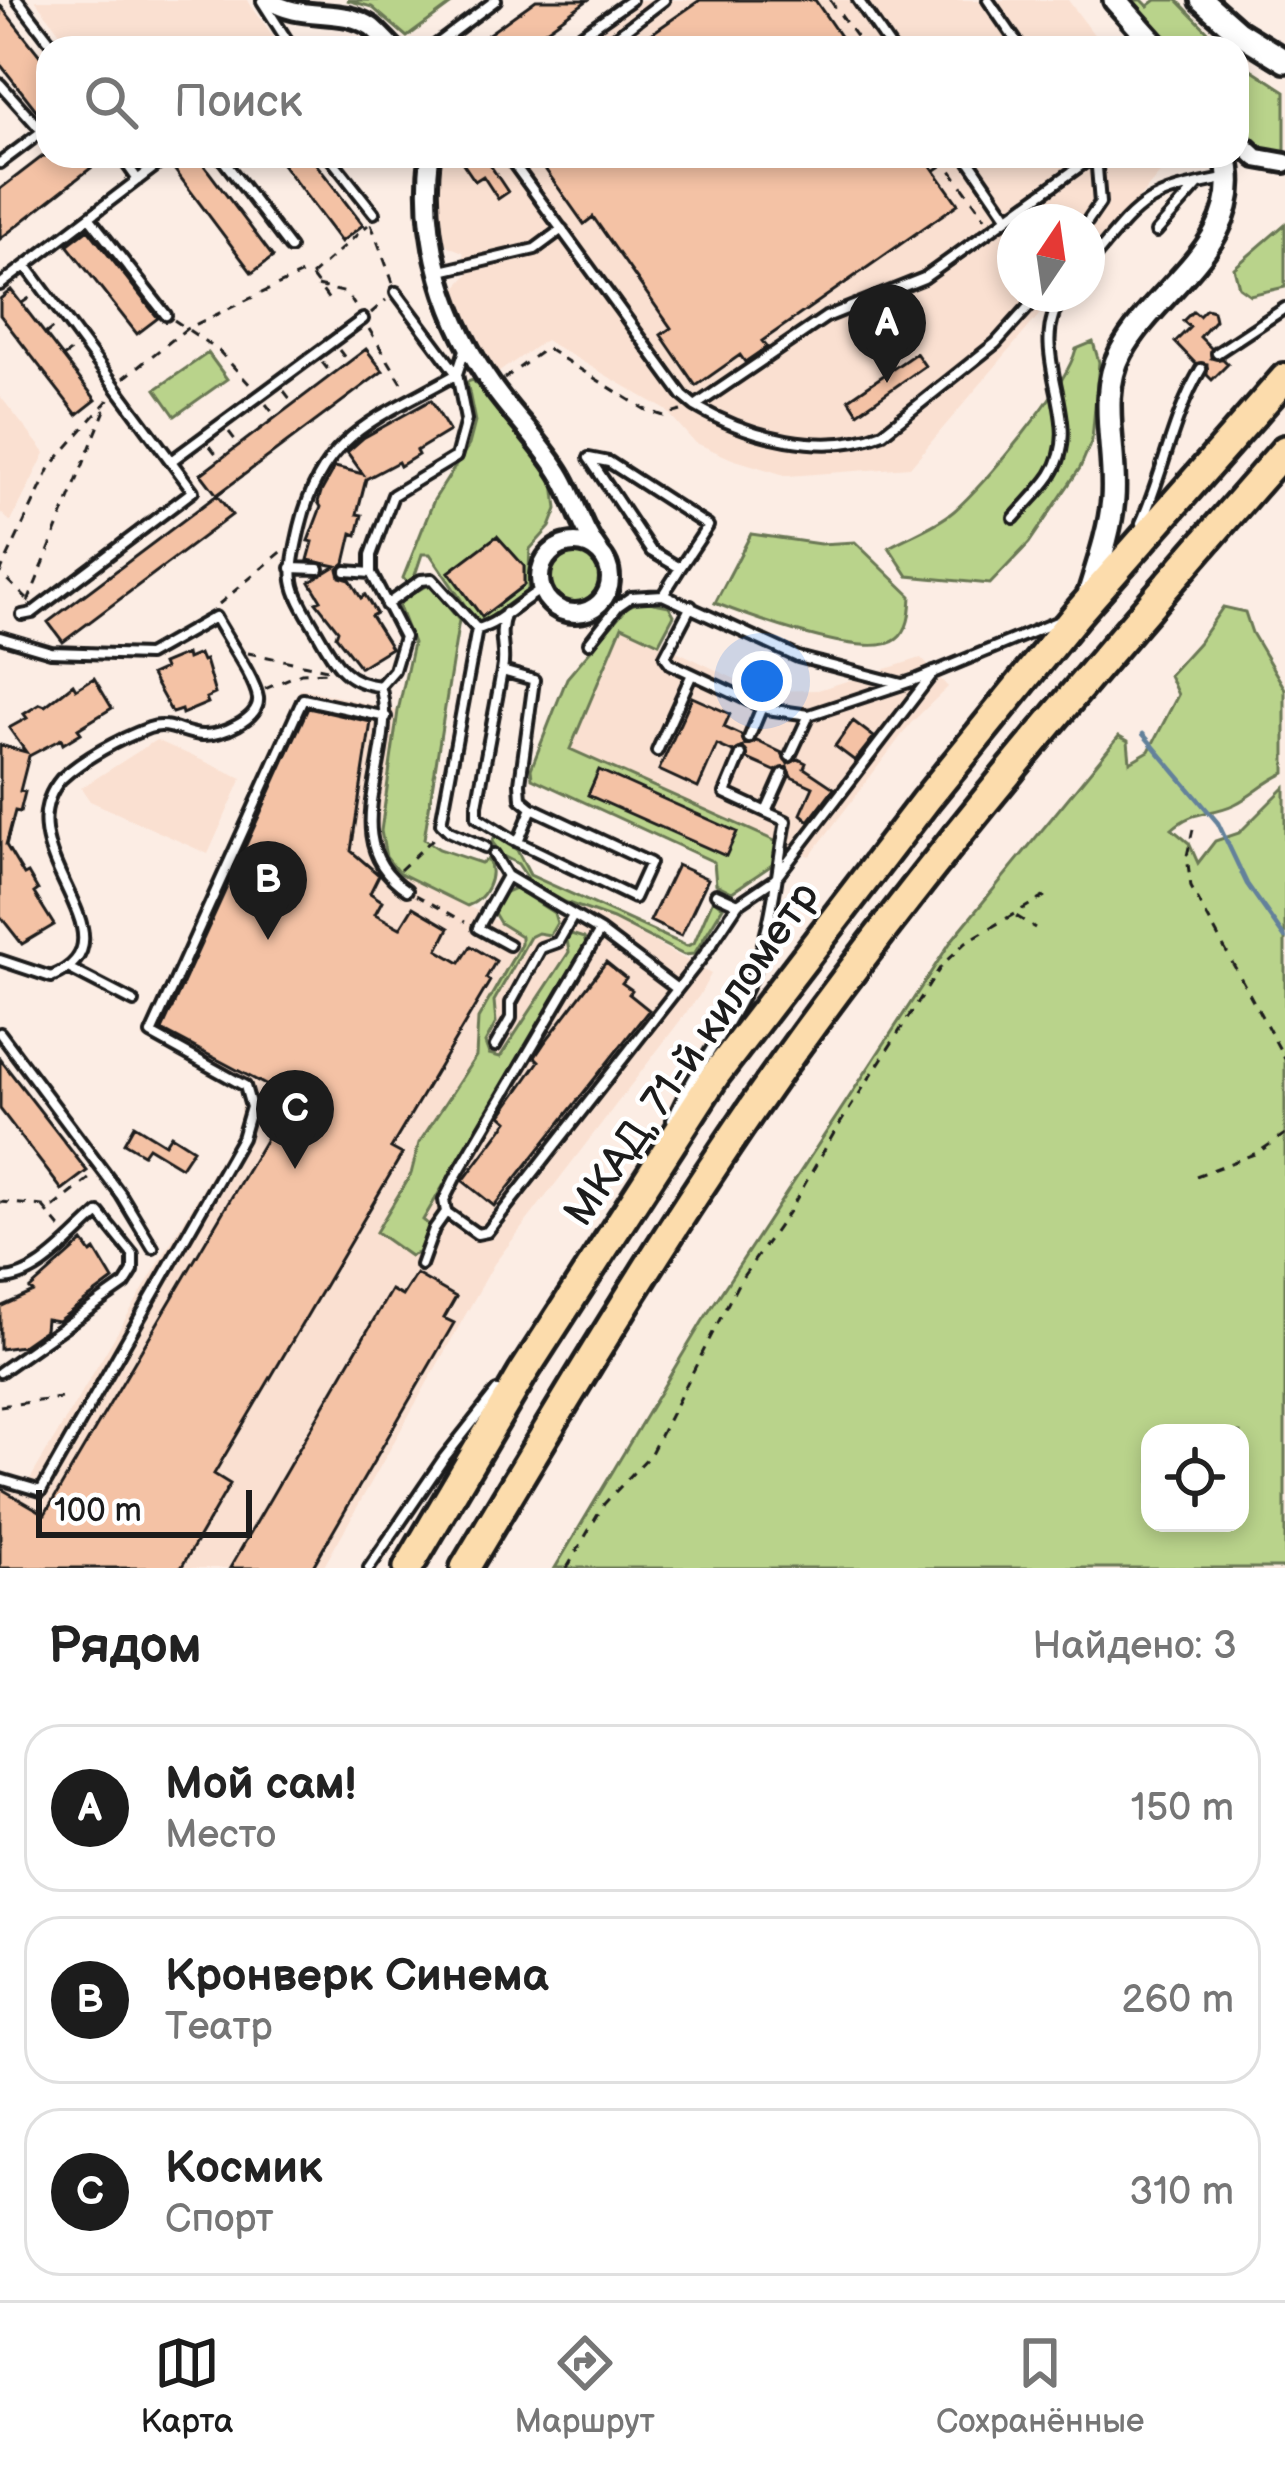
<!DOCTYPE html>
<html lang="ru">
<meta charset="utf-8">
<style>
:root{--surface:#fff;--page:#f2f2f2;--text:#222;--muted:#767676;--line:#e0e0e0;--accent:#1c1c1c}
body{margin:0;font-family:"Balsamiq Sans",sans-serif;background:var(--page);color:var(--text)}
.controls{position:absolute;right:36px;bottom:36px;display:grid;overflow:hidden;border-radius:24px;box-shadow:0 6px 18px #0003}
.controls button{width:108px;height:108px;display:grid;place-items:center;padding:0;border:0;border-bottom:3px solid var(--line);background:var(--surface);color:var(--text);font:60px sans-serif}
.compass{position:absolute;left:997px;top:204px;width:108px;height:108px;border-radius:50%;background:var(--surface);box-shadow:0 6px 18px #0003;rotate:13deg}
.scale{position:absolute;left:36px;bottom:30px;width:216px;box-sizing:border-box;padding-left:12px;border:6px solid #1c1c1c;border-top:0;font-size:33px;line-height:42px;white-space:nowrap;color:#1c1c1c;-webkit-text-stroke:9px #fff;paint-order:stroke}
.you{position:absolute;left:762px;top:681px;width:42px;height:42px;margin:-30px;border:9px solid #fff;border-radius:50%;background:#1a73e8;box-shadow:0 0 0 18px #1a73e833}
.badge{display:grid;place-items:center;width:78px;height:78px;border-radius:50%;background:var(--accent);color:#fff;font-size:39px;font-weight:700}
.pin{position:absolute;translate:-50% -99px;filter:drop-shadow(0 3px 6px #0008)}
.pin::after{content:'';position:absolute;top:63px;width:42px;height:36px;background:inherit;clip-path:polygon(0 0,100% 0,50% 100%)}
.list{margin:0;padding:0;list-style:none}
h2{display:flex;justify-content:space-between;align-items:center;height:156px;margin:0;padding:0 48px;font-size:51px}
h2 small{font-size:39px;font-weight:400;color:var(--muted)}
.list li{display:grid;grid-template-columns:78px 1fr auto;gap:36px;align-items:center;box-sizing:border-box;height:168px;margin:0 24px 24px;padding:0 24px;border:3px solid var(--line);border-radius:36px}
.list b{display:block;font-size:45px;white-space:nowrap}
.list p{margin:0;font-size:39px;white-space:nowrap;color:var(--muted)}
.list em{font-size:39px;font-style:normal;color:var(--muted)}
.icon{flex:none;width:66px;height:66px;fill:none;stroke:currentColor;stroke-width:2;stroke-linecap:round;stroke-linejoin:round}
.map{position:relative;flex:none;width:1285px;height:1568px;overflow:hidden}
.search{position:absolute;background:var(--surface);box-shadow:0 6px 18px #0003;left:36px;right:36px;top:36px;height:132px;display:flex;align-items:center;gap:30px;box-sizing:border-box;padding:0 42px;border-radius:36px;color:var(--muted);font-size:45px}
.sheet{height:732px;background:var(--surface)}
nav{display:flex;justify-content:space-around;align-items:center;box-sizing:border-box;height:168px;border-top:3px solid var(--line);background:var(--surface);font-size:33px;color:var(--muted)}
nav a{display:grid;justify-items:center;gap:6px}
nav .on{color:var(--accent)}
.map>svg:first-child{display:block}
.built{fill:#fae0d1}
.green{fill:#b9d38b;stroke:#6a7854;stroke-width:3;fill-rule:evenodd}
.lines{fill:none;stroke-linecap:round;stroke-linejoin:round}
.stream{stroke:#63819b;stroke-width:4.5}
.building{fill:#f4c2a5;stroke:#1c1c1c;stroke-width:3}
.service-casing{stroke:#1c1c1c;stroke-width:16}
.minor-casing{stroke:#1c1c1c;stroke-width:26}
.tertiary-casing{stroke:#1c1c1c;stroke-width:30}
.trunk-casing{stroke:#1c1c1c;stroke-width:36}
.path{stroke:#1c1c1c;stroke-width:3;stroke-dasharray:9 9;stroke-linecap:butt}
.service{stroke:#fff;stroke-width:8}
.minor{stroke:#fff;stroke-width:16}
.tertiary{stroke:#fff;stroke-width:21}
.trunk{stroke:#fcdcac;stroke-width:27}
.labels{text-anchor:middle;stroke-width:9;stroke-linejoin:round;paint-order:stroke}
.street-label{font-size:42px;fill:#1c1c1c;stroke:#fff}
</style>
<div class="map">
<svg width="1285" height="1568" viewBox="0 0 1285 1568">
<rect width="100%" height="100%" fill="#fcede4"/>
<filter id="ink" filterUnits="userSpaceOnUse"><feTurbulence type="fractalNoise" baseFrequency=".00833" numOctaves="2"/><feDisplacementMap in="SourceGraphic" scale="24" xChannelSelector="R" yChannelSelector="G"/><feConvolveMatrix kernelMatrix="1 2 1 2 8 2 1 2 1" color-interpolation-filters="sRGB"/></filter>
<g filter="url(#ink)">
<path class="built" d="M35,0h212l35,48h-210z
M640,0h428l36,48h-532z
M442,156h733l-88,103v-37h-72v72h42l-147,173 -122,9 -56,-17 -38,-17 -28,-32 -121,-70 -53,37 -37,-88 14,-16 -6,-21 -15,-6 -9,-10 -3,-20z
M0,396l45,57 -34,69 -11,-10z
M622,625l138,66 58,-1 103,-32 27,29 -37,36 -101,133 -241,-107z
M301,688l97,23 -17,120 2,18 8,17 125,65 30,4 7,-3 15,-28 45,15 98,55 -12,22 -205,268 -171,304h-323v-92l29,5 207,-348 8,-40 -102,-55z
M156,740l86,38 -34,76 -118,-53 -9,-13z"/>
<path class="green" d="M347,0h110l-50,37 -35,-30z
M1128,0h14l6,6 8,-6h21l47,48h-50z
M1237,60l48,31v61l-24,-1 -24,-27z
M1285,224v63l-35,8 -11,-8 -5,-19z
M1093,342l6,20 -7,78 -12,28 -51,75 -39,41 -82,-8 -19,-29c21,-12 46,-20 65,-36 31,-27 113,-125 122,-162z
M208,353l19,26 -52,37 -19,-27z
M473,380l81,102 3,27 -7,18 -20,22 -2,41 -46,33 -7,-3 -45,-66h-8l-9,27 -6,2 -4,-5 31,-78 35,-55 6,-23 -8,-40zM497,536l27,30v19l-42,32 -33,-45z
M751,534l69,10 35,-2 56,54c-1,15 -1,33 -14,43 -28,23 -149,-23 -182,-36z
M548 579a27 27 0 1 1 54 0a27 27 0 1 1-54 0Z
M429,584l30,36 -35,219 15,10 42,14 7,-4c9,18 -3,41 -21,47l-69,-34 -12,-15 -5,-26 17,-120 15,-68 -14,-36 3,-7z
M644,601l25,5 5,9 -15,28 -37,-17 -52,123 216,97 -14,19 -40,27 -16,-8 -2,-22 -182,-84 -1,-9 36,-91 61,-72z
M1223,607l22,5 7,21 33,56v84c-19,8 -32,22 -50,31 -25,12 -41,5 -63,25l17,14 9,20 17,-22 24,-8 46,-46v781h-730l147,-246 250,-382 167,-204 9,5 2,21 19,-11 29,-56 -9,-20 29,-32zM1150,1433h90v90h-90z
M495,836l22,14 13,25 157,71 7,-3 19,-44 10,8 -29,47 -10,1 -71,-36 -48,-17 -34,-19 -13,-19 -15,-8 -11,-14z
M515,888l39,25 3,10 -7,12 -12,-2 -8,4 -36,64 2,22 -11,20 4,11 11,3 69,-105 -2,-12 4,-6 13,4 2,6 -163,276 6,5 -11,28 -8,3 -34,-24 35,-58 8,-31 57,-87 2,-37 43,-75v-8l-21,-13 -6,-10 9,-20z"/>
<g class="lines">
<path class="stream" d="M1143,734l75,89 29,61 38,54"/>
</g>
<path class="building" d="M536,0h52l-67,48h-52z
M700,0h115l33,48h-217z
M0,5l48,61v53l-4,1 -44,-56z
M43,156h39l9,12 -91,71v-50z
M177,156h20l76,101 -21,16 -81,-108z
M276,156h34l53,69 -22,17z
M458,156h26l24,36 -10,7 -15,-23 -8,5z
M536,156h388l34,48 -196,137 5,6 -22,15 -5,-7 -44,31 -35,-51 10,-7 -78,-111 -9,7z
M88,229l70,89 -21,16 -70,-89z
M11,290l85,110 -19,15 -77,-100v-16z
M1206,309l7,2 2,9 -15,17 11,11v10l12,1 5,5 -16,16 -5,-5v-11l-12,-1 -20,-21 15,-15 -7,-6 10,-10 6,5z
M366,349l17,22 -166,124 -16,-21z
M916,353l9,13 -67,47 -9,-14z
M431,400l18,31 -33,20 2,4 -18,11 -2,-4 -32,17 -9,35 5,1 -5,20 -5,-2 -7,30 -7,6 2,8 10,3 11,18 4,-3 11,18 -5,3 20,32 -31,19 -24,-31 2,-6 -22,-28 5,-2 -11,-18 26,-16 -28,-6 5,-18 -5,-1 13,-34 -3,-5 3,-10 14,-25 28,7 -16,-22 16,-14z
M217,495l15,20 -169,127 -15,-20z
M497,536l27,30v19l-42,32 -33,-45z
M186,654l1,5 12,-5 3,7 3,-1 10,34 -9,4 2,5 -26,11 -1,-4 -9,3 -21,-38 13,-6 -2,-5z
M94,678l18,30 -34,21 3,4 -18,11 -2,-5 -32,17 -9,35 5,1 -5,20 -5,-1 -9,34 18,30 4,-2 10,17 -4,3 20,32 -32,19 -22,-28v-171l26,7 -17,-24 18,-10 -3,-4 16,-10 5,2 28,-22 3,5z
M692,697l38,17 -6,13 17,8 4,10 12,-4 25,12 6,11 10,-5 8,4 -2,5 30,20 -25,33 -8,-7 12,-27 -22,-10 -4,-10 -12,4 -27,-12 -5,-12 -10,5 -16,-7 -19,43 -39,-18z
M308,708l63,14 -20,129 28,24 -9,18 12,8 -7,13 25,14 13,-21 36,21 -11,22 22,13 11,-17 25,15 -10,17 4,3 -99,167 11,6 -188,320 16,10 -49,84h-181v-80l45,26 245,-416 -128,-68z
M853,721l21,16 -19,24 -20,-15z
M599,770l138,62 -11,24 -138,-61z
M677,865l31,14 -27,57 -31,-15z
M606,962l20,16 -4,5 10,7 -3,4 20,16 -155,196 -31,-25 45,-60 -7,-6 38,-54 -4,-4 10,-15z
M0,1059l87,112 -25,19 -62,-81z
M134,1125l31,19 6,-9 22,14 -12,18 -33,-20 -5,7 -19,-11z
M83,1242l8,11 4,-3 18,30 -55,41 -12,-2 -1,11 -23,16 -22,3v-42l33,-15 -3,-3z
M416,1274l40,23 -12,21 10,5 -142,245h-82l161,-278 11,6z"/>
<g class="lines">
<defs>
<path id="service" d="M18,0l37,48
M858,0l33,48
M988,0l33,48
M262,1l30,47
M432,48l64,-48
M563,48l68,-48
M601,48l63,-48
M0,84l42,47
M121,156l17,24
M220,156l70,92
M329,156l45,57
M508,156l175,240 12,10 131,-89 98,-39 170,-122
M966,156l41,60
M0,163l48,-36
M89,217l77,98
M1087,222l13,-19 -4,-47
M1156,232l42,-47
M1087,266c54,-64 53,-71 137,-87
M441,271l94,-22 27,-20
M0,285l169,-129
M396,292l61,82 9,-27
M1217,353l68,-45
M457,374l9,46 -10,37 -63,38 -22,60v18l33,64 -10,33 -14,16c-37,-3 -46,-26 -64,-56 -28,-47 -28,-50 -16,-103 22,-95 80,-109 157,-153z
M695,406c53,31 130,51 188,27l113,-90 44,-49
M171,461l192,-142
M1014,518c12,-14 27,-28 37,-43 37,-56 -29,-122 13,-181
M1141,523c23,-51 31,-105 60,-154
M291,568l28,1
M346,571l25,2
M663,595l17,-27 -29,-17 -62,-93 20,4 99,64 -28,42
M386,605l35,-25 11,-1 45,50c23,-5 43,-28 65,-40
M691,606l-26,50 6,8 96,45 42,6
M22,615l10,-2 161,-122 -167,-225
M477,629l-36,194 8,8 36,16
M0,637l51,15 97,3 67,-38c11,21 40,61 43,81 2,21 -37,38 -56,37 -20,-1 -33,-14 -53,-7 -30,11 -65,30 -88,51 -61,72 83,160 -10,198l-51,-17
M589,643l29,-37 13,-9 32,-2 135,62 104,27
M502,671l32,9 -14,103 1,16 11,9 118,55 -16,35 -122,-59 -35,-22v-12l25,-134c5,-23 -6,-33 4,-58
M380,686c21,70 -49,153 27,204
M749,738l13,-31
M657,751l35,-77
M741,755l-16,38 41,19
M790,756l19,-41 109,-36 141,-58
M518,842l14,-34
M494,854l13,22 93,55 77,58
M507,876l-29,52 31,17
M716,894l22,10
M70,969l64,33
M0,1033l121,162 32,53
M495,1046l16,-28v-15l30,-55 17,-6 15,-26
M672,1120c22,-51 55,-89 77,-137 23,-49 27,-109 37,-162l-20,-9 17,-38
M446,1212l-2,-12 12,-24 144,-245
M421,1265l13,-36 12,-17 31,22 10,-2 217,-277 34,-51 37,-25 159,-207
M0,1279c38,1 72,-43 99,-66l34,42v16l-8,13 -125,88
M0,1479l41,12 201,-353 9,-31 -6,-21 -94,-52 152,-335 83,18
M369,1568l75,-110 53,-67"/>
<path id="minor" d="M269,0c31,22 72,6 103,27 7,6 14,14 21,21
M1237,139l20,19 28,5
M430,156c-10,82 16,166 65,234 21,29 49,56 67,87 15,26 18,49 37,74
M540 578a35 35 0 1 1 70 0a35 35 0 1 1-70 0Z"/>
<path id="tertiary" d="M1115,0l43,48
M1202,0l36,32 47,29
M1088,598c10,-33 22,-66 25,-99 4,-48 -16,-103 8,-147 36,-66 127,-109 105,-196"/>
<path id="trunk" d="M408,1568l115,-195 193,-299 210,-274 151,-186 208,-236
M465,1568c93,-156 186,-312 289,-462 160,-231 346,-445 531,-656"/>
</defs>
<use href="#service" class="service-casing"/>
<use href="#minor" class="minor-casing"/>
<use href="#tertiary" class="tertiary-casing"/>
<use href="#trunk" class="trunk-casing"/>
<path class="path" d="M830,0l34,48
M941,156l44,62
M934,171l19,-13
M371,224l22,59
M311,276l57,-51
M312,277l20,27
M317,286l30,7 11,18
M22,303l13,-9
M371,313l15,-13
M174,320l45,31 34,37
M369,329l36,59
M45,334l13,-10
M339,350l10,13
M63,357l13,-9
M322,362l10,13
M124,378l62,-49 120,-57
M504,379l42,-31 100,62 18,6 17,-5
M284,391l10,13
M266,404l10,13
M229,432l10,13
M210,446l10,13
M27,599l-27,-26 51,-107 57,-66
M28,602l81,-202
M219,604l66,-55
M248,653l79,16
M265,689l36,-16 28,-1
M1193,829l-6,27 4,31 94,172
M400,870l37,-35
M416,895l49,27
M1016,916l19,12
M1196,1176l61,-23 28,-19
M0,1202l54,5 41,-33
M43,1207l21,25
M0,1406l61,-8
M567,1568l37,-64 46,-49 89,-173 51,-72 44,-77 108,-168 24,-23 79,-46"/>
<use href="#service" class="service"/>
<use href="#minor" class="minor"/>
<use href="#tertiary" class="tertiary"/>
<use href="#trunk" class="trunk"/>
</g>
</g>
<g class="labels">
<g class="street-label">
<text transform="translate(690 1053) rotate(-55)" y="15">МКАД, 71-й километр</text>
</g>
</g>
</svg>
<div class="controls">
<button><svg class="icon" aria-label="locate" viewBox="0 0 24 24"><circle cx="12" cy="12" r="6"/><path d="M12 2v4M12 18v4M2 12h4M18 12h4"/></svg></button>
</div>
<svg class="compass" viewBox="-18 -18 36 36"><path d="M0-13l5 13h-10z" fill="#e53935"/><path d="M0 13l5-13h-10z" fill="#767676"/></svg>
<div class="scale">100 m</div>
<div class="you"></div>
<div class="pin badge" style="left:887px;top:383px">A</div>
<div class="pin badge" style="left:268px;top:940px">B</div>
<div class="pin badge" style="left:295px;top:1169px">C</div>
<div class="search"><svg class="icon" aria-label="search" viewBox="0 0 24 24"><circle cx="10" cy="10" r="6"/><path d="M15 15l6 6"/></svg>Поиск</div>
</div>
<section class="sheet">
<h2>Рядом<small>Найдено: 3</small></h2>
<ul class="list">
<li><span class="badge">A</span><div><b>Мой сам!</b><p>Место</p></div><em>150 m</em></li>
<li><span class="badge">B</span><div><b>Кронверк Синема</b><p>Театр</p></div><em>260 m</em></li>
<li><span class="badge">C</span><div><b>Космик</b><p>Спорт</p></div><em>310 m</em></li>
</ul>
</section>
<nav>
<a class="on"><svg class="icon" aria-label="map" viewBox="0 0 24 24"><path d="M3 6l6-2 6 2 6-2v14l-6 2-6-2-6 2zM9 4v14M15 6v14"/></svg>Карта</a>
<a><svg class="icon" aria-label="directions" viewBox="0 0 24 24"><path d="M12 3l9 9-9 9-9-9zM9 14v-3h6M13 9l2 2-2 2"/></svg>Маршрут</a>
<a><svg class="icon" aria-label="saved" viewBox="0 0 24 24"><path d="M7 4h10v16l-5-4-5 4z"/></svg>Сохранённые</a>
</nav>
